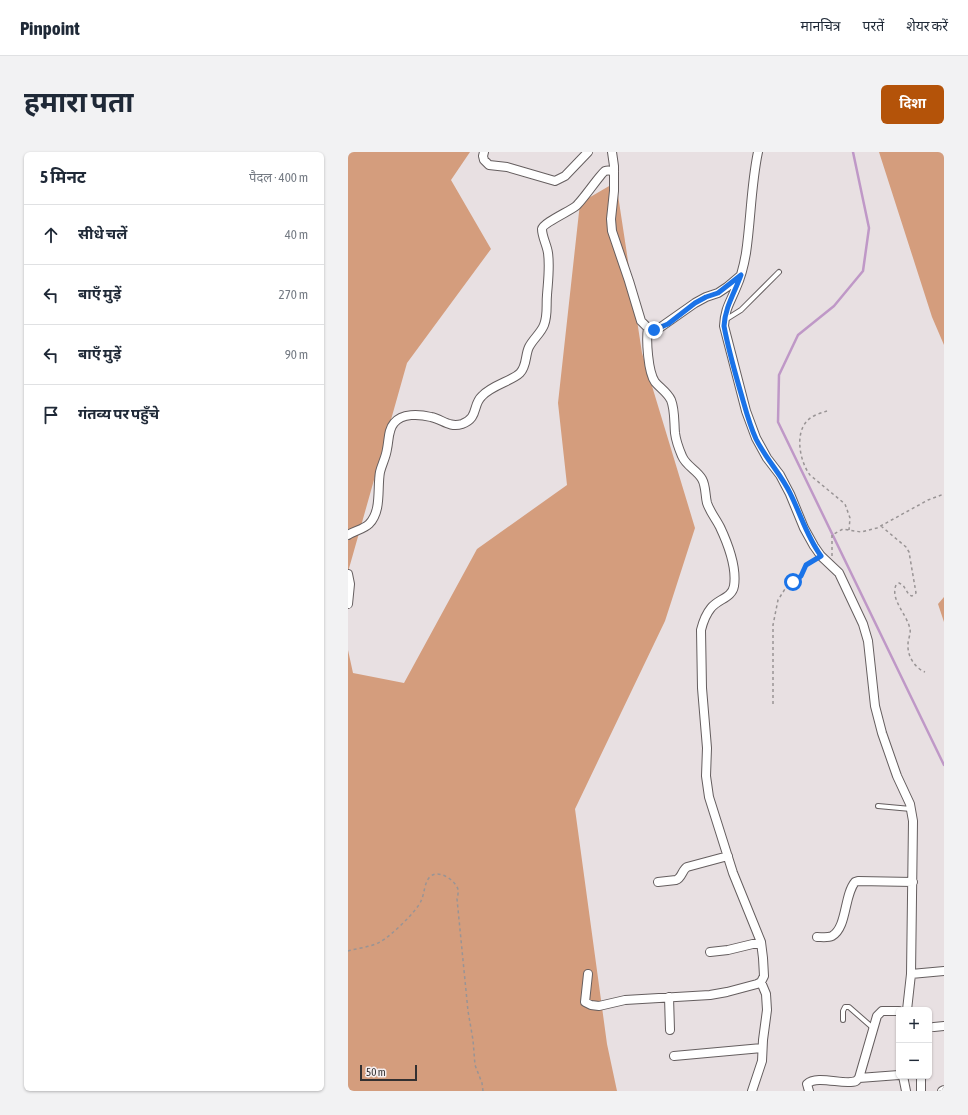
<!DOCTYPE html>
<html lang="hi">
<meta charset="utf-8">
<style>
:root{--surface:#fff;--page:#f2f2f3;--text:#1f2937;--muted:#747a83;--line:#e0e1e3;--accent:#b45309}
body{margin:0;font-family:"Asap Condensed","Noto Sans Devanagari",sans-serif;background:var(--page);color:var(--text)}
.controls{position:absolute;right:12px;bottom:12px;display:grid;overflow:hidden;border-radius:6px;box-shadow:0 1px 3px #0004}
.controls button{width:36px;height:36px;display:grid;place-items:center;padding:0;border:0;border-bottom:1px solid var(--line);background:var(--surface);color:var(--text);font:20px sans-serif}
.scale{position:absolute;left:12px;bottom:10px;width:57px;box-sizing:border-box;padding-left:4px;border:2px solid #333031;border-top:0;font-size:11px;line-height:14px;white-space:nowrap;color:#333031;-webkit-text-stroke:3px #f5eeef;paint-order:stroke}
.stop{position:absolute;width:12px;height:12px;margin:-9px;border:3px solid #1a73e8;border-radius:50%;background:#fff}
.stop.end{background:#1a73e8;border-color:#fff;box-shadow:0 1px 4px #0008}
.list{margin:0;padding:0;list-style:none}
h2{display:flex;justify-content:space-between;align-items:center;height:52px;margin:0;padding:0 16px;font-size:17px}
h2 small{font-size:13px;font-weight:400;color:var(--muted)}
.list li{display:grid;grid-template-columns:26px 1fr auto;gap:12px;align-items:center;box-sizing:border-box;height:60px;padding:0 16px;border-top:1px solid var(--line)}
.list b{display:block;font-size:15px;white-space:nowrap}
.list em{font-size:13px;font-style:normal;color:var(--muted)}
.icon{flex:none;width:22px;height:22px;fill:none;stroke:currentColor;stroke-width:2;stroke-linecap:round;stroke-linejoin:round}
.map{position:relative;flex:none;width:596px;height:939px;overflow:hidden;border-radius:6px}
header{display:flex;align-items:center;gap:24px;box-sizing:border-box;height:56px;padding:0 20px;background:var(--surface);border-bottom:1px solid var(--line)}
header strong{font-size:19px}
nav{display:flex;gap:22px;margin-inline-start:auto;font-size:14px}
.intro{display:flex;align-items:center;justify-content:space-between;box-sizing:border-box;height:96px;padding:0 24px}
h1{margin:0;font-size:28px}
.button{padding:10px 18px;border-radius:6px;background:var(--accent);color:#fff;font-size:14px;font-weight:700}
main{display:flex;gap:24px;padding:0 24px}
aside{flex:1;background:var(--surface);border-radius:6px;box-shadow:0 1px 3px #0004}
.map>svg:first-child{display:block}
.forest{fill:#d49d7d}
.lines{fill:none;stroke-linecap:round;stroke-linejoin:round}
.stream{stroke:#bf98c7;stroke-width:2.5}
.service-casing{stroke:#655e5f;stroke-width:6}
.minor-casing{stroke:#655e5f;stroke-width:10}
.path{stroke:#999495;stroke-width:1.5;stroke-dasharray:3 3;stroke-linecap:butt}
.service{stroke:#fff;stroke-width:4}
.minor{stroke:#fff;stroke-width:8}
.route{stroke:#1a73e8;stroke-width:5}
</style>
<header>
<strong>Pinpoint</strong>
<nav><a>मानचित्र</a><a>परतें</a><a>शेयर करें</a></nav>
</header>
<div class="intro"><h1>हमारा पता</h1><a class="button">दिशा</a></div>
<main>
<aside>
<h2>5 मिनट<small>पैदल · 400 m</small></h2>
<ul class="list">
<li><svg class="icon" aria-label="ahead" viewBox="0 0 24 24"><path d="M12 20V5M6 11l6-6 6 6"/></svg><div><b>सीधे चलें</b></div><em>40 m</em></li>
<li><svg class="icon" aria-label="left" viewBox="0 0 24 24"><path d="M17 20v-9H6M10 6l-5 5 5 5"/></svg><div><b>बाएँ मुड़ें</b></div><em>270 m</em></li>
<li><svg class="icon" aria-label="left" viewBox="0 0 24 24"><path d="M17 20v-9H6M10 6l-5 5 5 5"/></svg><div><b>बाएँ मुड़ें</b></div><em>90 m</em></li>
<li><svg class="icon" aria-label="arrive" viewBox="0 0 24 24"><path d="M6 21V4h12l-3 4 3 4H6"/></svg><div><b>गंतव्य पर पहुँचे</b></div></li>
</ul>
</aside>
<div class="map">
<svg width="596" height="939" viewBox="0 0 596 939">
<rect width="100%" height="100%" fill="#e8e0e2"/>
<path class="forest" d="M0,0h122l-19,28 40,69 -84,114 -59,209z
M531,0h65v193l-12,-28z
M268,30l26,171 53,175 -30,93 -90,188 32,235 10,47h-269v-441l5,23 51,10 73,-134 90,-64 -9,-82 22,-200z
M596,445v25l-6,-18z"/>
<g class="lines">
<path class="stream" d="M505,0l16,76 -6,43 -29,35 -36,29 -19,40 -1,47 166,343"/>
<defs>
<path id="service" d="M377,168l16,-10 38,-38
M530,654l33,3
M495,868v-9l2,-4h4l24,21"/>
<path id="minor" d="M136,0l-1,4 1,4 5,5 18,2 48,14 10,-5 23,-24
M264,0l2,14v25l-3,28 1,12 17,50 12,40 7,7 4,2 6,-1 37,-26 11,-6 12,-4 9,-6 13,-11
M410,0c-7,33 -7,67 -12,101 -2,12 -5,24 -10,35 -6,15 -11,20 -12,38l22,85 10,27 11,20 13,17 10,19 14,34 10,18 7,10 18,17 24,51 5,17 7,65 7,27 15,43 13,28 3,17 -2,153 -4,36
M0,383c6,-4 16,-6 21,-11 13,-13 8,-36 11,-52 2,-8 6,-15 7,-23 2,-9 1,-19 7,-26 8,-10 25,-9 37,-6 11,2 18,11 31,7 17,-6 10,-19 20,-28 10,-11 30,-15 38,-23 7,-7 5,-18 9,-26 4,-8 12,-14 15,-22 4,-10 2,-20 3,-30 1,-14 3,-28 1,-42 -1,-8 -6,-16 -6,-24 1,-6 28,-18 34,-23 7,-6 25,-33 29,-35 3,-1 7,0 9,1
M0,422l2,10 -2,20
M310,730l18,-2c6,-2 6,-10 11,-13l41,-11
M469,785c5,0 11,1 15,-1 15,-8 12,-41 23,-54l3,-1 55,1
M362,800l18,-2 33,-8
M240,822l-3,28 6,3 8,1 26,-6 85,-5 17,-3 30,-8 4,-2 3,-6 -1,-18 -2,-16 -28,-69 -24,-76 -3,-21 1,-28 -5,-60 -1,-58c2,-8 5,-16 10,-22 7,-9 21,-10 23,-22 3,-19 -6,-42 -14,-59 -4,-8 -10,-15 -13,-24 -2,-8 -1,-17 -5,-24 -5,-9 -16,-13 -20,-23 -3,-7 -6,-15 -7,-23 -1,-11 0,-23 -4,-33 -4,-8 -11,-12 -16,-18 -7,-10 -9,-42 -7,-54
M563,822l33,-3
M321,845l1,33
M586,875l10,-1
M326,904l88,-8
M555,924l3,15
M573,924v15
M511,926l40,-3
M404,939l10,-30 1,-21 4,-30 -1,-16 -5,-12
M461,939l-2,-7c10,-10 38,2 49,-3l3,-3 18,-62 5,-5h17
M594,939l2,-1"/>
</defs>
<use href="#service" class="service-casing"/>
<use href="#minor" class="minor-casing"/>
<path class="path" d="M479,259c-6,2 -14,4 -19,9 -14,13 -8,42 2,55l35,29 5,14 -1,12
M533,374l25,21 3,5 7,41 -4,3 -3,-1 -6,-10 -4,-2 -3,2c-6,15 11,29 14,44 1,5 -2,10 -2,15 -1,12 7,24 17,28
M484,404v-21l11,-6 18,3 16,-4 51,-28 16,-6
M425,552v-79l5,-25 7,-11 16,-13 5,-11 9,-6
M0,799c10,-3 23,-4 32,-9 11,-6 36,-30 41,-41 4,-8 3,-20 10,-25 8,-6 22,3 26,11 2,3 1,8 0,12l11,112 5,29 2,25 7,18 1,8"/>
<use href="#service" class="service"/>
<use href="#minor" class="minor"/>
</g>
<g class="lines">
<path class="route" d="M306,178l14,-6 27,-21 11,-6 12,-4 23,-18c-6,17 -16,32 -17,51 4,22 10,43 16,64 5,17 9,34 16,49 10,20 25,35 34,54 11,22 17,44 31,63l-15,9 -5,11 -8,6"/>
</g>
</svg>
<div class="controls">
<button>+</button>
<button>−</button>
</div>
<div class="scale">50 m</div>
<div class="stop" style="left:445px;top:430px"></div>
<div class="stop end" style="left:306px;top:178px"></div>
</div>
</main>
